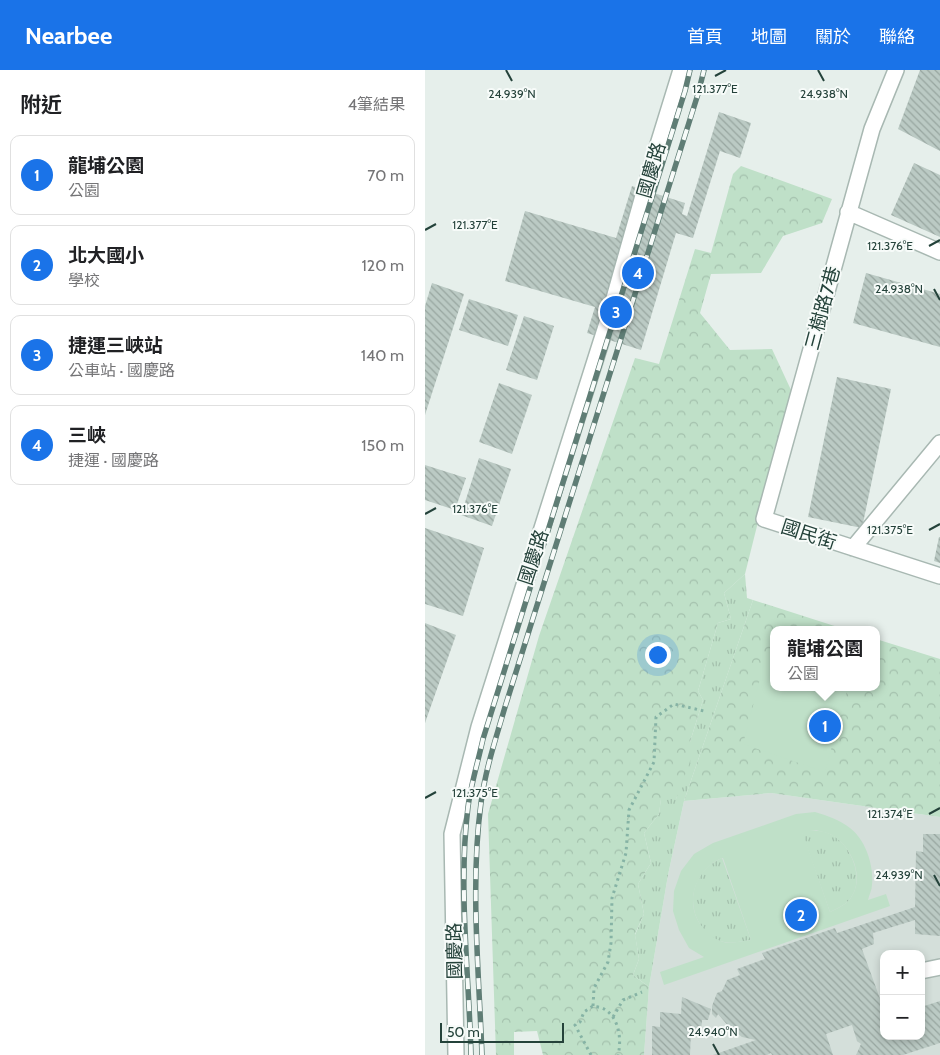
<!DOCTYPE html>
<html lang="zh-TW">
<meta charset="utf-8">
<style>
:root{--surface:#fff;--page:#f2f2f2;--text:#202124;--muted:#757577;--line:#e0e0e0;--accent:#1a73e8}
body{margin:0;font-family:Cabin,"Noto Sans TC",sans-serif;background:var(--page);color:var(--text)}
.controls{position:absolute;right:15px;bottom:15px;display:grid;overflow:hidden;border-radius:10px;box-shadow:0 2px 8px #0003}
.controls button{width:45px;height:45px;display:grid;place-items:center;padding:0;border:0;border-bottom:1px solid var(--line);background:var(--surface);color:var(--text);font:25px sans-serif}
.scale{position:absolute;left:15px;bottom:12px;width:124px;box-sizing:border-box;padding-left:5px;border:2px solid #24423a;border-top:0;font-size:14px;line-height:18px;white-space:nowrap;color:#24423a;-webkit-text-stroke:4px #f7fbf9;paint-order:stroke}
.you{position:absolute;left:232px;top:584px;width:18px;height:18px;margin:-12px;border:4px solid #fff;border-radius:50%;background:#1a73e8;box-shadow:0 0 0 8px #1a73e833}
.badge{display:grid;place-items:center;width:32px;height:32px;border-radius:50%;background:var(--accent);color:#fff;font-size:16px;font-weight:700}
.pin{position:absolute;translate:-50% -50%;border:2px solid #fff;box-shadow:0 1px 5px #0006}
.popup{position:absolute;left:345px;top:556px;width:110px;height:65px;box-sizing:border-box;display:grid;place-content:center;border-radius:10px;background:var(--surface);filter:drop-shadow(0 1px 4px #0005);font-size:16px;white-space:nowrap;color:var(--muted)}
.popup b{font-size:19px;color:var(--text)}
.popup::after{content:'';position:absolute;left:50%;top:100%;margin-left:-10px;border:10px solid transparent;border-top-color:var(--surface)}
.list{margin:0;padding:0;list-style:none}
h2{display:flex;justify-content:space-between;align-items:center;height:65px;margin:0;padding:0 20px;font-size:21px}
h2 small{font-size:16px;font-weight:400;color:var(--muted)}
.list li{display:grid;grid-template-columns:32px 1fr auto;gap:15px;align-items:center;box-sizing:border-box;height:80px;margin:0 10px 10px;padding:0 10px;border:1px solid var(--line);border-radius:10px}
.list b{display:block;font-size:19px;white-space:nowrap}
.list p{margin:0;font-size:16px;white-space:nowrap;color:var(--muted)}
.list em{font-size:16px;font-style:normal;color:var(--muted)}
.map{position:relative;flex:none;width:515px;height:985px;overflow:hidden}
header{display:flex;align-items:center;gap:30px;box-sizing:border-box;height:70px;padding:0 25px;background:var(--accent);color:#fff}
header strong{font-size:24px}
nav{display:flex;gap:28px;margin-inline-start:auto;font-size:18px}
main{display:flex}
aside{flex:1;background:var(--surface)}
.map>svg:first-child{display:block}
.built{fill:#d4dfda;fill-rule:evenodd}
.grass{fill:url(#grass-tufts)}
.forest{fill:url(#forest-crowns)}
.garden{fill:#bfe0c8;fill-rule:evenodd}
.building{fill:url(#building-back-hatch)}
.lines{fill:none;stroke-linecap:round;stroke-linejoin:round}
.minor-casing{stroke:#a8b8b2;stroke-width:18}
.path{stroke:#86b3a5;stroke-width:3;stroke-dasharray:2.5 4;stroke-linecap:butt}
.minor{stroke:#fff;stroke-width:15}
.rail-casing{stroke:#5f7d75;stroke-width:5.5}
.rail{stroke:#f7fbf9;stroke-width:4;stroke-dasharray:11;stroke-linecap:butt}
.ticks{fill:none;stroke:#24423a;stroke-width:2}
.labels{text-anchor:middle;stroke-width:4;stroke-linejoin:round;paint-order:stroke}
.street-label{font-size:19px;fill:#24423a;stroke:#f7fbf9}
.ticks-label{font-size:12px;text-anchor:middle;fill:#24423a;stroke:#f7fbf9;stroke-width:4;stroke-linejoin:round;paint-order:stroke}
</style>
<header>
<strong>Nearbee</strong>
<nav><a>首頁</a><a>地圖</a><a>關於</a><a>聯絡</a></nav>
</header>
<main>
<aside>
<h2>附近<small>4筆結果</small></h2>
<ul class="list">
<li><span class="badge">1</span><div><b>龍埔公園</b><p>公園</p></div><em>70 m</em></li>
<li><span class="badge">2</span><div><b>北大國小</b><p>學校</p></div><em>120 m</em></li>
<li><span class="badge">3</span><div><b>捷運三峽站</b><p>公車站 · 國慶路</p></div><em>140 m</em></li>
<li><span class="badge">4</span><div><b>三峽</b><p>捷運 · 國慶路</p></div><em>150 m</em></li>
</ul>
</aside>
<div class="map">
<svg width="515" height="985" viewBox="0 0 515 985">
<defs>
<pattern id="grass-tufts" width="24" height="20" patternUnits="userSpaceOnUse" patternTransform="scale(1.25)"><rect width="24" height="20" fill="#bfe0c8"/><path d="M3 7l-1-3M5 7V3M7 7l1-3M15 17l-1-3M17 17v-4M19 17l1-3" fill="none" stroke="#a4c1ad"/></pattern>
<pattern id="forest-crowns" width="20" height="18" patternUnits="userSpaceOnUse" patternTransform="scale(1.25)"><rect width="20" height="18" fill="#bfe0c8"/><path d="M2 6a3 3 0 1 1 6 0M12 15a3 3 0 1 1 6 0" fill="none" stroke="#a4c1ad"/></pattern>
<pattern id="building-back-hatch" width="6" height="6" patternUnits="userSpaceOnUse" patternTransform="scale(1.25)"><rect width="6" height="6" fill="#bbcac4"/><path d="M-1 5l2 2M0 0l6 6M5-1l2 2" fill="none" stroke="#98a6a0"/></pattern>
</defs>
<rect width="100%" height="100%" fill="#e6efeb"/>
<path class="built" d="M346,723l169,24v238h-296l5,-68 19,-112 16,-74zM459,884h37v82h-37z"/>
<path class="grass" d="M320,504l2,24 6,2 -69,201 -16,74 -19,112 -16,-12 6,-16 -4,-24 9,-21 -6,-30 13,-21 -7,-30 15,-19 2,-16 15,1 14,-57 13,-42 -5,-9 20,-68 13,-4 -7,-26z
M376,760c11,0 21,0 31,5 19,10 32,42 20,61 -4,8 -14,12 -22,16z
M297,788l29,82c-8,1 -18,4 -27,2 -7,-1 -15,-6 -19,-11 -22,-25 -12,-61 17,-73z"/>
<path class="forest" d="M316,96l91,33 -10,24 -39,13 -22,37 -50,1 -11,39 30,37 42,-1 19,41 -46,184 -21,19 7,26 -13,4 -20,68 5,9 -13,42 5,7 -19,50h-15l-2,15 -15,19 7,30 -13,21 6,30 -9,20 4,25 -6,16 16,12 -5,68h-101l-6,-24 -23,1v23h-18l-8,-241 51,-178 96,-278 24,6 36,-115 16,4 22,-79z
M328,530l94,30h-73v57h102v-48l64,20v158l-169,-24 -87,8z"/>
<path class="garden" d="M342,582l7,2v33h74l-23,85 -82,-28z
M390,742c13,4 25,8 35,16 16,12 24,38 22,57 0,5 -3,10 -4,15l18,-6 4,12 -226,79 -4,-13 44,-15 -15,-9 -10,-18 -6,-19 1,-20 7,-20 13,-17 19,-11 83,-29zM391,760c6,2 14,3 19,7 17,12 29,39 17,59 -4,8 -14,12 -22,16l-28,-81zM297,788h1l28,82c-9,1 -19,4 -28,2 -7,-2 -14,-7 -19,-13 -21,-23 -10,-59 18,-71z"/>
<path class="building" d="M495,0h20v81l-42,-22z
M294,42l32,11 -11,35 -20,-7 -27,87 -17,-5 -35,117 -54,-17 8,-26 -90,-26 20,-70 91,27 16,-52 53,17 -3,11 5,2z
M489,93l26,12v62l-49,-22z
M441,203l74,21v53l-87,-24z
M7,213l32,11 -39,121v-109z
M44,229l49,16 -10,31 -49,-16z
M99,246l30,10 -17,54 -31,-10z
M412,307l54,12 -29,139 -54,-11z
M74,313l33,12 -20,59 -33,-12z
M54,388l32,11 -19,57 -31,-11z
M0,395l41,13 -11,32 -30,-10z
M0,458l59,20 -21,68 -38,-12z
M514,467h1v26l-6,-2z
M0,553l31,12 -31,88z
M498,764h17v102l-25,-2v-14l-42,13 1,11 -12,5 21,58 1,-3v32h37v-29l19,-6v42l-37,12h-47l5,-11 -4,-3 -5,-16 -26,9 7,21h-61l-1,-2 -4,2h-54l43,-15 -14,-3 -12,-9 -12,-14 -2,4 -4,-4v-8l5,-13 5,-2 5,-11 13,-5 -3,-6 28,-10 -3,-6 73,-25 2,5 78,-26 1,-56 7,1z
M257,927l29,12 -3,11h-6l-1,13 -10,-1 -1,23h-38v-29l8,1v-15l21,2z"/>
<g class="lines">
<defs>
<path id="minor" d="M471,0l-24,59 -108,390 176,57
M423,142l92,40
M428,478l87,-105
M496,901l19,-4
M31,985l-4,-221 27,-107 128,-404 45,-159 29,-94"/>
</defs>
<use href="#minor" class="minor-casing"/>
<path class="path" d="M168,936l1,-18 14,-26 3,-19 1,-45 14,-45 3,-43 25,-48 2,-45 18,-13 30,7
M188,947l10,-17 19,-8
M166,985l-16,-30 5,-3 4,-10 9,-6c3,1 8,1 11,3 15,8 18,31 14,46"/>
<use href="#minor" class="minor"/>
<defs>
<path id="rail" d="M46,985c-2,-82 -13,-167 -3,-248 3,-23 10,-45 15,-68l202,-648 5,-21
M57,985c-3,-82 -12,-171 -1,-252 4,-32 15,-65 24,-96l193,-613 6,-24"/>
</defs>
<use href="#rail" class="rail-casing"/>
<use href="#rail" class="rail"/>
</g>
<path class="ticks" d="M81,0l6,11M393,0l6,11M290,6l11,-6M0,160l11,-6M504,176l11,-6M509,219l6,11M0,444l11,-6M504,460l11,-6M0,728l11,-6M504,744l11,-6M509,805l6,11M288,974l6,11"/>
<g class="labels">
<g class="street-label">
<text transform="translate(226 100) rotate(-74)" y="7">國慶路</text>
<text transform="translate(397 238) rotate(-75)" y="7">三樹路7巷</text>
<text transform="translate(384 464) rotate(18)" y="7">國民街</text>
<text transform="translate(108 487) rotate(-72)" y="7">國慶路</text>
<text transform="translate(29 881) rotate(-91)" y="7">國慶路</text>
</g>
</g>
<g class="ticks-label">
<text x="290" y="23">121.377°E</text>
<text x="87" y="28">24.939°N</text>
<text x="399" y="28">24.938°N</text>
<text x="50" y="159">121.377°E</text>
<text x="465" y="180">121.376°E</text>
<text x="474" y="223">24.938°N</text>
<text x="50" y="443">121.376°E</text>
<text x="465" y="464">121.375°E</text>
<text x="50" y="727">121.375°E</text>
<text x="465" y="748">121.374°E</text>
<text x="474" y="809">24.939°N</text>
<text x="288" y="966">24.940°N</text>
</g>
</svg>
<div class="controls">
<button>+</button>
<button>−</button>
</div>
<div class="scale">50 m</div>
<div class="you"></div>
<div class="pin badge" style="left:400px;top:656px">1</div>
<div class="popup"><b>龍埔公園</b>公園</div>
<div class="pin badge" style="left:376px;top:845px">2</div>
<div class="pin badge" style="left:191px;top:242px">3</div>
<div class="pin badge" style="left:213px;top:203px">4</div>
</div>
</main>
